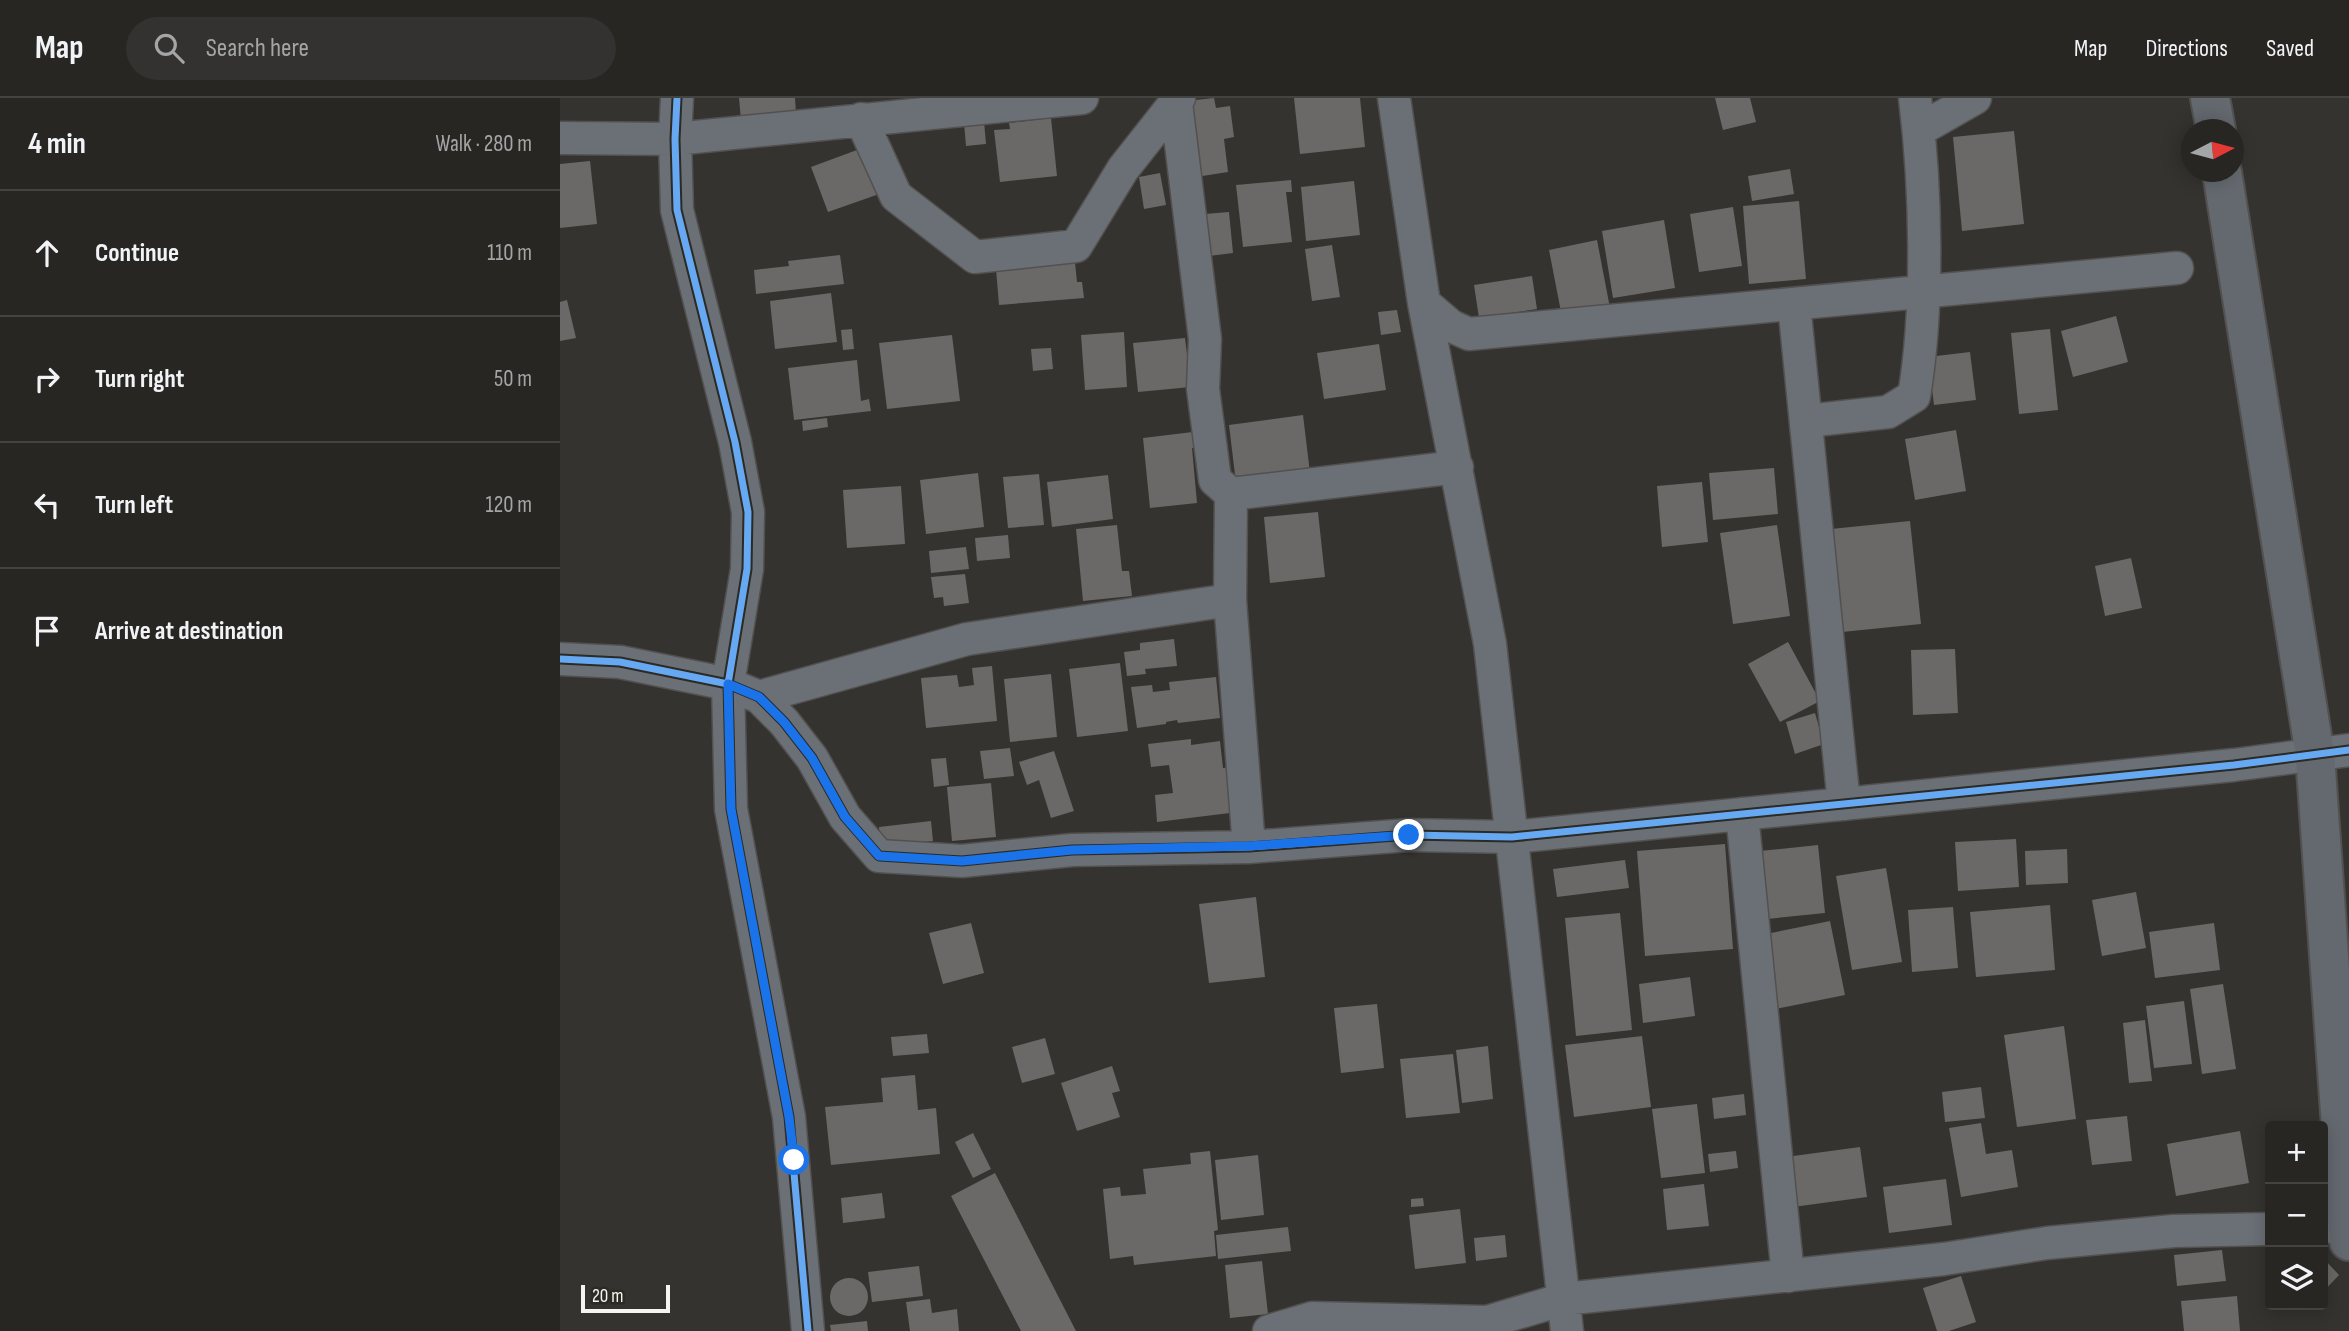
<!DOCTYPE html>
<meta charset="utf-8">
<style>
:root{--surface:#272623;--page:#333230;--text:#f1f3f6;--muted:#a4a5a6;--line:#434341}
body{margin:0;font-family:"Sofia Sans Condensed",sans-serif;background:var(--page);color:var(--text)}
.controls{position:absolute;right:21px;bottom:21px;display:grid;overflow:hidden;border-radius:7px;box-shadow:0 4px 18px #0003}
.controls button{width:63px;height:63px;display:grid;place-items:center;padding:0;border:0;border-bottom:2px solid var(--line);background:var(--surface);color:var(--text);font:35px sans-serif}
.compass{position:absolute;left:1621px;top:21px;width:63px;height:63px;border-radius:50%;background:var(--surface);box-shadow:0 4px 18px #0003;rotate:84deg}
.scale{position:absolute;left:21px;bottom:18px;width:89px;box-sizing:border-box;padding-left:7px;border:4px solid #f4f4f0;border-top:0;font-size:19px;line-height:24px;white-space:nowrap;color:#f4f4f0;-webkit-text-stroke:5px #2b2a24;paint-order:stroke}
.stop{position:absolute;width:21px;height:21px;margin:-16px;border:5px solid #1a73e8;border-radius:50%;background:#fff}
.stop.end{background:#1a73e8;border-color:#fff;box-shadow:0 2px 7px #0008}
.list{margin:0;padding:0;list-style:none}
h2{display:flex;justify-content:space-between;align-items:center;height:91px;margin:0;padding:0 28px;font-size:30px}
h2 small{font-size:23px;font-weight:400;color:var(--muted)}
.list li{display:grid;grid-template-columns:46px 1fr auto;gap:21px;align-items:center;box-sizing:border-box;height:126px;padding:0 28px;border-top:2px solid var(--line)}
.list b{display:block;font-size:26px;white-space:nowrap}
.list em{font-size:23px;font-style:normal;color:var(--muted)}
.icon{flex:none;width:38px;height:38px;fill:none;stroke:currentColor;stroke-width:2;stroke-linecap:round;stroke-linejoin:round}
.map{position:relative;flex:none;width:1789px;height:1233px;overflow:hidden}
header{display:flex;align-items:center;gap:42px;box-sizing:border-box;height:98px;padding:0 35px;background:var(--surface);border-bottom:2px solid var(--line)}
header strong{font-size:33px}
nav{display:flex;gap:38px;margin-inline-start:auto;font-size:24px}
.search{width:490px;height:63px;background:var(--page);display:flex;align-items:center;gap:18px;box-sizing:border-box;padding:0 24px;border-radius:38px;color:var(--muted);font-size:26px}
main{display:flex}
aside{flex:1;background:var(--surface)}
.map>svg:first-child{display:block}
.building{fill:#6a6967}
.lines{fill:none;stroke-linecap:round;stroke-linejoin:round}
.street-casing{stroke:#52514f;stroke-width:35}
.secondary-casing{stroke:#52514f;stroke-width:42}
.street{stroke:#6a7076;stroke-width:32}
.secondary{stroke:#63696f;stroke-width:38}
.cycleway-casing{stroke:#2b2a24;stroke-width:11}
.cycleway{stroke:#66a8f1;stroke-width:7}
.route{stroke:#1a73e8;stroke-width:9}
</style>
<header>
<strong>Map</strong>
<div class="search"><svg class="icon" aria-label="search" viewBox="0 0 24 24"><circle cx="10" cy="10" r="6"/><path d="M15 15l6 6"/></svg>Search here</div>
<nav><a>Map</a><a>Directions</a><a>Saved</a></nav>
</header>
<main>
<aside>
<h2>4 min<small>Walk · 280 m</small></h2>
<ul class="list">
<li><svg class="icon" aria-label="ahead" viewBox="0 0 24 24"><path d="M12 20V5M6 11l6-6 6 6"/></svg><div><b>Continue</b></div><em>110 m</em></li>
<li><svg class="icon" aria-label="right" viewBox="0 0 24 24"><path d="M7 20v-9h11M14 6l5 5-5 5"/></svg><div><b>Turn right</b></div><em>50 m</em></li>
<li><svg class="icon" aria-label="left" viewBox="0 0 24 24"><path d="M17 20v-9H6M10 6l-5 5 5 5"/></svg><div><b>Turn left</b></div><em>120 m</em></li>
<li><svg class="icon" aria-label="arrive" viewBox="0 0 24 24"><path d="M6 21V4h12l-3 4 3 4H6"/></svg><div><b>Arrive at destination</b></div></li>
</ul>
</aside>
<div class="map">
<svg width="1789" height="1233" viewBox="0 0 1789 1233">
<rect width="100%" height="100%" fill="#34332f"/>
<path class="building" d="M179,0h56l1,16 -55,6z
M654,0l2,10 14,-2 4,31 -10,2 4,33 -32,5 -10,-76z
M734,0h66l5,49 -65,7z
M1155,0h35l6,24 -33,8z
M491,20l6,58 -57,6 -6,-52 16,-1 -1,-6z
M424,23l2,23 -20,2 -2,-23z
M1454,33l10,93 -62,7 -9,-94z
M305,49l17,46 -54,19 -17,-45z
M30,63l7,63 -37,4v-64z
M1230,71l4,25 -42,7 -4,-25z
M600,75l6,32 -22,4 -5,-32z
M731,82l1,12h-6l6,50 -49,5 -7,-62z
M794,83l6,54 -54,6 -5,-54z
M1239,103l7,78 -57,5 -6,-78z
M1173,109l9,59 -43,6 -9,-58z
M669,114l4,41 -24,3 -4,-42z
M1104,122l11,68 -62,10 -11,-67z
M1037,142l13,68 -48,9 -13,-67z
M772,147l8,52 -28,4 -7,-52z
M280,157l4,29 -88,10 -2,-24 35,-4 -1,-5z
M515,164l2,20h5l2,16 -85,7 -3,-36z
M972,178l5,33 -58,9 -5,-33z
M271,195l6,49 -62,7 -5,-48z
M7,202l9,38 -16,3v-39z
M837,212l4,22 -20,3 -3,-23z
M1556,218l12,46 -55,15 -12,-46z
M292,231l2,20 -11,1 -2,-20z
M1490,231l8,81 -39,4 -8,-81z
M564,234l3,55 -42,3 -4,-55z
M392,237l8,66 -73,8 -8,-66z
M625,240l6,49 -53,5 -5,-49z
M819,246l7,46 -62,9 -7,-46z
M491,250l2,21 -20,2 -2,-22z
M1410,254l6,48 -42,5 -6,-48z
M297,262l4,41 8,-2 2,12 -77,9 -6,-52z
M743,317l7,58 -74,10 -7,-58z
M267,320l1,9 -25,4 -1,-10z
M1396,332l10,61 -51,9 -10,-61z
M641,333l1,16 -10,1 5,55 -47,5 -7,-70z
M1214,370l4,46 -65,6 -4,-47z
M418,375l6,54 -58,7 -6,-54z
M479,376l5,51 -36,3 -5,-51z
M548,377l5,44 -61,8 -5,-45z
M1142,384l6,60 -46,5 -5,-61z
M341,388l4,58 -58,4 -4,-58z
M758,414l7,65 -55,6 -6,-66z
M1350,423l11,103 -79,8 -11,-103z
M557,427l5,46h7l3,25 -49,5 -7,-72z
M1217,427l13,91 -57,8 -13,-91z
M448,437l2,23 -33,3 -2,-23z
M406,449l3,22 -38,4 -2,-22z
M1571,460l11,50 -37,8 -10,-50z
M405,476l4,29 -25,3 -1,-9 -9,1 -3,-21z
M614,541l3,27 -32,3 1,5 -19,2 -3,-24 16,-2v-7z
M1228,544l32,59 -40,21 -32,-58z
M1395,551l3,64 -45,2 -2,-65z
M560,565l8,68 -51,6 -8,-68z
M432,568l5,55 -71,7 -5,-50 36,-3 2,12 15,-2 -2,-17z
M491,576l6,63 -47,5 -6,-63z
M656,579l4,41 -42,5 -1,-3 -11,2v2l-29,4 -6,-41 21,-2 1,7 17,-2 -1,-8z
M1255,615l9,31 -29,10 -9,-32z
M631,641v6l29,-4 3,27 9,-1 6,45 -81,10 -2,-27 18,-2 -4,-28 -18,2 -3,-23z
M450,650l4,28 -30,3 -4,-28z
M494,653l20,60 -23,7 -12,-38 -12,5 -8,-23z
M386,660l3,27 -15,2 -3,-28z
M431,685l5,54 -44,4 -5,-54z
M371,723l2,20 -52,6 -2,-20z
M1456,741l3,48 -61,4 -3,-49z
M1165,746l8,105 -88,7 -8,-105z
M1258,747l7,68 -58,6 -7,-68z
M1507,751l1,34 -42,2 -1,-34z
M1065,762l4,28 -72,9 -4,-28z
M1326,770l16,94 -50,8 -16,-94z
M1576,794l10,56 -44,8 -10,-56z
M696,799l9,80 -56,6 -10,-79z
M1490,807l5,65 -79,7 -6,-65z
M1393,809l5,61 -46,4 -4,-62z
M1060,815l12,117 -56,6 -11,-118z
M1270,823l15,74 -69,14 -15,-74z
M411,825l13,50 -41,11 -14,-51z
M1654,825l6,47 -65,8 -6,-46z
M1130,879l5,39 -52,7 -4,-39z
M1663,886l13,85 -34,5 -12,-85z
M1624,903l8,63 -38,4 -8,-62z
M817,906l7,64 -43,5 -7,-65z
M1585,922l7,61 -23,2 -6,-60z
M1504,928l12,93 -59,8 -13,-92z
M367,936l2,19 -36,3 -2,-19z
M1082,938l9,71 -77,10 -9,-72z
M485,940l10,36 -33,9 -10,-36z
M928,948l5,53 -31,4 -6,-53z
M893,956l7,59 -54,5 -6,-59z
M552,968l8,25 -8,2 8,24 -43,14 -16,-48z
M355,977l3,35 18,-2 4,46 -109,11 -6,-58 58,-5 -2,-24z
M1421,989l4,31 -40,4 -3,-30z
M1184,996l2,21 -32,4 -2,-21z
M1137,1006l8,69 -44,5 -9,-69z
M1567,1018l5,45 -40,4 -6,-45z
M1421,1025l5,31 26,-4 6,37 -57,10 -12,-69z
M1680,1033l9,52 -73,13 -9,-52z
M413,1035l18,36 -18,9 -18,-36z
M1300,1049l7,50 -74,10 -7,-50z
M650,1053l8,79 -4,1 2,25 -82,9 -1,-9 -23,3 -7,-70 17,-2 1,9 25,-2 -3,-25 48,-5 -1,-11z
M1176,1053l2,17 -28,4 -2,-18z
M698,1057l6,60 -43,5 -6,-60z
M435,1075l81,158h-55l-70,-135z
M1386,1081l6,46 -63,8 -6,-46z
M1144,1086l5,42 -42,4 -4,-41z
M322,1095l3,25 -42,5 -2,-25z
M863,1100l1,8 -13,1v-8z
M900,1111l6,54 -51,6 -6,-54z
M728,1129l3,24 -73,8 -2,-24z
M945,1137l2,22 -31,4 -2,-23z
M1662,1152l4,31 -49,5 -3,-31z
M1763,1160l16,17 -16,17z
M702,1163l6,53 -38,4 -5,-53z
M359,1168l4,30 -51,6 -4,-30z
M1401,1178l15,46 -27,9h-12l-14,-43z
M270 1199a19 19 0 1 1 38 0a19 19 0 1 1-38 0Z
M1677,1198l3,35h-56l-3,-30z
M370,1201l2,14 25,-4 2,22h-49l-4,-29z
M307,1223l1,10h-37l-1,-6z"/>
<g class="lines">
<defs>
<path id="street" d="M117,0l-2,41 2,71 58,232 13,70 -1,57 -19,115 3,125 58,308 19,214
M834,0l30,205 66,341 77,687
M616,5l29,236 -2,50 12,91 16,14
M301,21l35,77 79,61 101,-11 47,-77 56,-71
M1359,32l56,-32
M0,40l115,1 407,-41
M864,205l27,23 18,8 708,-66
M1234,206l50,500
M1247,323l81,-9 26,-16c15,-89 12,-208 1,-298
M0,561l60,3 108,22 31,13 25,25 28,36 33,59 34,39 83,5 110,-11 177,-3 160,-12 103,2 722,-72 115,-15
M199,599l208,-58 263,-39
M1182,716l46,462
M689,749l-19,-247 1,-106 226,-27
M1763,1129l26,-2
M709,1233l43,-13 175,4 77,-23 380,-40 103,-16 127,-12 96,-2"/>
<path id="secondary" d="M1650,0l6,32
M1662,74l93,583 34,486"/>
</defs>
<use href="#street" class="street-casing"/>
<use href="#secondary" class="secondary-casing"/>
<use href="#street" class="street"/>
<use href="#secondary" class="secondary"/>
<defs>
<path id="cycleway" d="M117,0l-2,41 2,71 58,232 13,70 -1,57 -19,115 3,125 58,308 19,214
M0,561l60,3 108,22 31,13 25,25 28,36 33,59 34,39 83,5 110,-11 177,-3 160,-12 103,2 722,-72 115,-15"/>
</defs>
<use href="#cycleway" class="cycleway-casing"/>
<use href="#cycleway" class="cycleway"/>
</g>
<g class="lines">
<path class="route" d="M234,1062l-5,-43 -58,-308 -3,-125 31,13 25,25 28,36 33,59 34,39 83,5 110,-11 177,-4 160,-11"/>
</g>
</svg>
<div class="controls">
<button>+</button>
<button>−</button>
<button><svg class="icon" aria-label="layers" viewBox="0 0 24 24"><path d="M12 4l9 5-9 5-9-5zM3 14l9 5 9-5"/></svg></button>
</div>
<svg class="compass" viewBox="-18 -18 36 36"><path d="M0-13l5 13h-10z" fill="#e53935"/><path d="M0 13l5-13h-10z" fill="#a4a5a6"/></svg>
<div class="scale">20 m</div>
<div class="stop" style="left:234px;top:1062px"></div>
<div class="stop end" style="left:849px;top:737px"></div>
</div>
</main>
